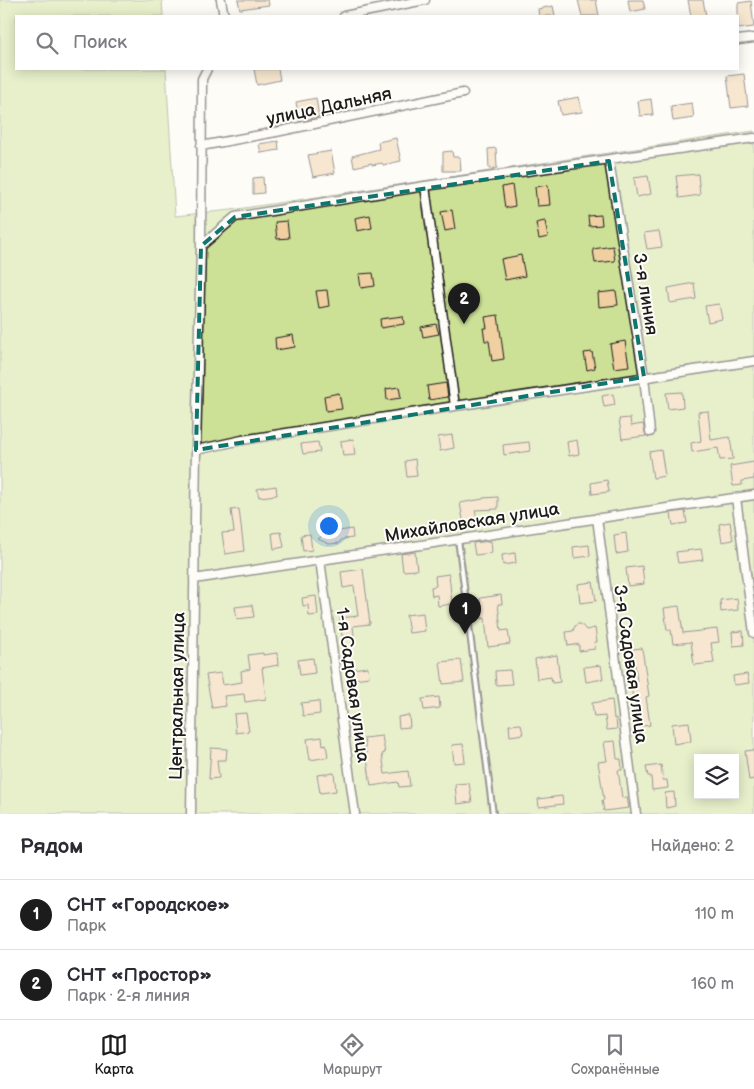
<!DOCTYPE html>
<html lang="ru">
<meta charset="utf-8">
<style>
:root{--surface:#fff;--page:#f7f7f7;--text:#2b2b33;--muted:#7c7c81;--line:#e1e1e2;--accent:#1c1c1c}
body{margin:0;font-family:"Balsamiq Sans",sans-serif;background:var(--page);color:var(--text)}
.controls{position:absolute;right:15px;bottom:15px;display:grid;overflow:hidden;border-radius:0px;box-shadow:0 2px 12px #0003}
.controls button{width:45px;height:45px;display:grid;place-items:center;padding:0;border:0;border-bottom:1px solid var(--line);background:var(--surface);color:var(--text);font:25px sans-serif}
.you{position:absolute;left:328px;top:525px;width:18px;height:18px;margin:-12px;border:4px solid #fff;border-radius:50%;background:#1a73e8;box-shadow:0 0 0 8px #1a73e833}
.badge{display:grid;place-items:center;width:32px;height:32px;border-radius:50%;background:var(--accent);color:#fff;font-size:16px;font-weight:700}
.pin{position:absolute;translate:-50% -41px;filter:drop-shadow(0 1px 2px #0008)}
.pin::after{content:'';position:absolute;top:26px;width:18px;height:15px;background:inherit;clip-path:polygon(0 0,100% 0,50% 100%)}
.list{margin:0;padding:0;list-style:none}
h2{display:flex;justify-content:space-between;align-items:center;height:65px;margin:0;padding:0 20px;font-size:21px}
h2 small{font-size:16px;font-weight:400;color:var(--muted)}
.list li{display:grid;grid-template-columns:32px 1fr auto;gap:15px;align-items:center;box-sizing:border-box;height:70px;padding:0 20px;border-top:1px solid var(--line)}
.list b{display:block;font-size:19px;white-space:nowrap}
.list p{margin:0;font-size:16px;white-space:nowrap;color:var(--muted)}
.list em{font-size:16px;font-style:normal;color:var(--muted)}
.icon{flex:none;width:28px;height:28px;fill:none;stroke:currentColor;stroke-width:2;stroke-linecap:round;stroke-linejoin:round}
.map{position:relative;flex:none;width:754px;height:814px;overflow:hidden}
.search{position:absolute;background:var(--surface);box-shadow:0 2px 12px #0003;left:15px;right:15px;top:15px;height:55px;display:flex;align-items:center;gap:12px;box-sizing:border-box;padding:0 18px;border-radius:0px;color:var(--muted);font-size:19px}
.sheet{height:205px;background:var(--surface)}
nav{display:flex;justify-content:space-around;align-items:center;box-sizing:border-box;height:70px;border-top:1px solid var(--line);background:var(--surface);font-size:14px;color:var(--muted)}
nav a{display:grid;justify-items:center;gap:2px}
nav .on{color:var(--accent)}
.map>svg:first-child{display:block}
.green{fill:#cde196;stroke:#747e59;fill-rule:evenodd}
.building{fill:#f0cfa1;stroke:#1c1c1c}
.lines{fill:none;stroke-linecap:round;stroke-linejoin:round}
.service-casing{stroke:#1c1c1c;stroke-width:8}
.minor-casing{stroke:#1c1c1c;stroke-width:11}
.service{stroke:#fdfcf7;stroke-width:4}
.minor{stroke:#fdfcf7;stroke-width:8}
.marked{fill:none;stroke:#0f766e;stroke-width:4;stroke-dasharray:10 6;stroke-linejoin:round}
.labels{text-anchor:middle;stroke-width:4;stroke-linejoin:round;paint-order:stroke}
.street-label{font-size:18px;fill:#1c1c1c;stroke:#fdfcf7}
</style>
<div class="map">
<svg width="754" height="814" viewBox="0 0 754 814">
<rect width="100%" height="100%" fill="#fdfcf7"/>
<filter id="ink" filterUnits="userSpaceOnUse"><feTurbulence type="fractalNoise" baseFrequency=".02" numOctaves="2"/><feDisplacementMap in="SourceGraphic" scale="10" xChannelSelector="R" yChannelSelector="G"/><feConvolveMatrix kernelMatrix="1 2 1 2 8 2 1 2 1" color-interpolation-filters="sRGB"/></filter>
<g filter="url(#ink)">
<path class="green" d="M0,0h162l1,16h-147v53h150l9,147 56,-6 523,-79v683h-754zM698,758h37v37h-37z"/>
<path class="building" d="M238,0h30l1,5 -29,4z
M578,0h18l3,16h-17z
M628,0h15l2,9 -15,3z
M688,0h15l3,16h-15z
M751,1l3,26 -16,2v-26z
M553,6l2,10h-16l-1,-7z
M254,69h24l2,11 -23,5z
M744,74l4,32 -17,2 -4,-32z
M579,97l3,15 -21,3 -3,-14z
M316,98l3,19 -20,4 -3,-19z
M651,99l2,16 -13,1 -2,-15z
M692,103l2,15 -21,3 -2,-15z
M396,138l5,23 -18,4 -1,-2 -10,2v-2l-18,4 -2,-11 27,-7 -1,-7z
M278,141l1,9 -18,3 -2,-9z
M496,148l1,20 -8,1 -1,-20z
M331,151l4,22 -22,4 -5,-22z
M452,151l1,6h7l1,14h-18v-19z
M698,174l2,21 -21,3 -3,-22z
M648,176l3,18 -14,3 -3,-19z
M263,177l1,16 -11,1v-16z
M512,185l3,21 -10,2 -3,-21z
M548,185l2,20 -13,1 -2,-19z
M452,210l3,19 -10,2 -4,-19z
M370,215l2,13 -15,3 -2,-13z
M601,215l1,10 -13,1 -1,-10z
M287,221l2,17 -12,1 -2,-17z
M545,221l3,16 -9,2 -3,-16z
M659,231l3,16 -15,2 -3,-16z
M613,246l2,15 -20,2 -2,-14z
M521,255l4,21 -20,4 -4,-21z
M373,273l2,13 -14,2 -2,-14z
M694,283l2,16 -26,4 -2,-15z
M327,290l2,16 -10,2 -3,-17z
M616,291l2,14 -19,2 -1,-14z
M719,304l3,15 -14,3 -3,-16z
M498,315l6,44 -12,2 -3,-20h-4l-2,-13h4l-2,-11z
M403,316l1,8 -23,4 -1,-9z
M436,324l3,10 -16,3 -2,-10z
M293,335l2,12 -19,3 -1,-12z
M625,341l4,25 -15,2 -4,-24z
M592,352l3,16 -8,2 -3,-17z
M446,383l2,14 -19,3 -2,-14z
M399,387l2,11 -14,2 -1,-11z
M682,392l1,15 -15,2 -2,-16z
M339,393l3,16 -16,2 -2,-15z
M613,394l2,11 -11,2 -2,-11z
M708,411l3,29 19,-3 3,22 -13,1 -2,-12 -26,4 -1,-9 10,-2 -3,-29z
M630,418l1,8 12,-2 3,12 -24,3 -3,-20z
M452,435l2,13 -14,3 -2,-14z
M353,439l2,16 -12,1 -2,-15z
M577,440l2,14 -10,2 -2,-14z
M318,442l2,10 -17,2 -2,-10z
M529,442l1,9 -26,4 -1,-10z
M661,450l4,26 -12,2 -4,-26z
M415,459l2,17 -10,1 -2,-16z
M754,462v17l-12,2v4l-9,1 -3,-20z
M607,480l2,12 -17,2 -1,-11z
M276,486l1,9 -18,2 -2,-8z
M498,497v12l-23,1 3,13 -14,2 -4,-22 23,-4v-1z
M239,509l5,42 -19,3 -3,-21 12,-1 -3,-22z
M685,511l2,12 -14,2 -2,-12z
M730,522l3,18 -11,2 -3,-18z
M339,529v2l13,-2 1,9 -9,1 -4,2v2l-11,1 -11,-5 10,-8z
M281,532l3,15 -10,2 -2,-16z
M626,533l2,19 -12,2 -2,-19z
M310,534l2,16 -9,1 -2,-16z
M491,541l1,12 -17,2 -2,-12z
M589,545l1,11 -16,2 -1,-11z
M701,549l2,11 -25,3 -2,-11z
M415,552l2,18 -14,1 -2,-17z
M515,553l1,10 -13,2 -1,-10z
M642,566l2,18 -16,2 -2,-18z
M363,569l7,55 -17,2 1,9 -12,1 -2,-18 18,-2 -4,-30 -11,2 -2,-16z
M449,574l3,30 -14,2 -1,-11 -5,1 -1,-9 5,-1 -1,-10z
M593,582l3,19 -16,2 -2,-19z
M501,595l1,9h-4l3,27 7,-1 2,14 -22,3 -3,-29 -3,1 -2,-21z
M316,596l2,19 -9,1 -1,-11 -5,1 -1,-8z
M737,598l1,12 -17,2 -1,-12z
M252,605l2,12 -17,2 -2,-12z
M679,606l4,27 34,-4 2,13 -8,1 3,20 -20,2 -3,-23 -18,2 -2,-14h-4l-3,-22z
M423,613l2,18 -16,2 -3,-18z
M578,624h3l5,6 9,-2 2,14h-3l1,7 -16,2v-7l-11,2 -2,-14 7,-1 2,-5z
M743,631l1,14 -11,1 -1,-14z
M642,648l7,48 -3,1 4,28 -16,2 -2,-16h2l-3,-29 6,-1 -4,-32z
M263,653v2l14,-2 1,12 -16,3 4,31 -21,3 -1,-8 -20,2 2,10 -14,2 -6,-33 15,-2 2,12 19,-3 -1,-11 9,-2 -2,-14z
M557,655l3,27 -8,1 -1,-6 -14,2 -2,-20z
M313,658l2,15 -15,2 -2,-15z
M461,660l3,22 -21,2 -3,-22z
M601,665l2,14 -17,3 -2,-15z
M368,667l1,10 -15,2 -2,-10z
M510,670l2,14 -16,1 -1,-14z
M747,674l2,9 -15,2 -1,-9z
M439,697l1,11 -16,2 -2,-11z
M612,700l2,19 2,-1 1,11 -10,1 -2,-14 -11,1 -2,-14z
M319,701l1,13 -17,2 -2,-13z
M246,713l3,18 -13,2 -2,-19z
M409,715l1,12 -11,1 -1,-11z
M689,722l2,19 -17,3 -2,-20z
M521,724l2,10 -13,2 -1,-11z
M382,736l3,17 -3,1 3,20 23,-3 2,15 -11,1 -1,-5 -27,4 -7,-48z
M322,737l1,8 3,-1 2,13 -18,3 -3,-21z
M615,741l2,18h4l1,11h-4l4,28 5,-1 2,11 -25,3 -2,-11h2l-6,-38 9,-1 -3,-19z
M463,744l2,18 -11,1 -2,-18z
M211,748l16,1 -1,11h-9l2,18 -10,1z
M754,750v29l-5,1 -4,-29z
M661,765l2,15h4l1,8 -16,2 -1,-14h-3l-2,-9z
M334,773l2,18 -16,2 -3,-18z
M469,783l3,19 -15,2 -2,-20z
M674,792l1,14 -9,2 -1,-15z
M562,796l1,8 -24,3 -1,-8z"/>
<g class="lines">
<defs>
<path id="service" d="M458,539l35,275"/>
<path id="minor" d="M221,0l3,16
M344,16l81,-16
M738,40l16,-2
M201,146l75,-14 187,-39
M609,161l35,216 6,55
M425,186l30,220
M201,246l34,-29 190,-31 329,-48
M196,450l46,-10 213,-34 299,-45
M736,498l18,135
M597,518l39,296
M320,560l35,254
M194,579l560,-84
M191,814l5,-364 5,-204 1,-167 5,-10"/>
</defs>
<use href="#service" class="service-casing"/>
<use href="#minor" class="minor-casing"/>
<use href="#service" class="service"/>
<use href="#minor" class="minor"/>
</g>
</g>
<path d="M0 0H754V814H0ZM609,161l35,216 -448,73 5,-204 34,-29z" fill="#fdfcf7" fill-opacity=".55" fill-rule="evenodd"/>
<path class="marked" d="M609,161l35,216 -448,73 5,-204 34,-29z"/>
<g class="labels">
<g class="street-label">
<text transform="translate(329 106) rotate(-12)" y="6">улица Дальняя</text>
<text transform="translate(646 294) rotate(81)" y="6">3-я линия</text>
<text transform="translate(472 522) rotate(-9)" y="6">Михайловская улица</text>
<text transform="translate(631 664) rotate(82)" y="6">3-я Садовая улица</text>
<text transform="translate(353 685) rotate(82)" y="6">1-я Садовая улица</text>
<text transform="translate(177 696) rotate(-89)" y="6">Центральная улица</text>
</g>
</g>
</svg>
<div class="controls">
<button><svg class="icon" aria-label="layers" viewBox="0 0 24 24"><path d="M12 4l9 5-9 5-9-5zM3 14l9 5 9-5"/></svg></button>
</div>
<div class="you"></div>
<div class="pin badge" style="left:465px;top:634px">1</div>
<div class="pin badge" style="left:464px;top:324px">2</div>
<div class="search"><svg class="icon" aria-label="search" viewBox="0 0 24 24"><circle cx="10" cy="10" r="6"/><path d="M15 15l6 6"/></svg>Поиск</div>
</div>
<section class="sheet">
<h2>Рядом<small>Найдено: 2</small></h2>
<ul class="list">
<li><span class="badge">1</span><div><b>СНТ «Городское»</b><p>Парк</p></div><em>110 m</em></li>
<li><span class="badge">2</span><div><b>СНТ «Простор»</b><p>Парк · 2-я линия</p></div><em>160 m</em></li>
</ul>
</section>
<nav>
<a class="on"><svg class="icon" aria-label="map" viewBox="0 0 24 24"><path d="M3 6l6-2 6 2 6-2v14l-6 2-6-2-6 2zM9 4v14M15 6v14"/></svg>Карта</a>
<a><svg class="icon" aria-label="directions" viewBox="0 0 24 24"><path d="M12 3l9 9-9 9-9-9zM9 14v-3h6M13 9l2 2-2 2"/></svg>Маршрут</a>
<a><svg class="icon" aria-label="saved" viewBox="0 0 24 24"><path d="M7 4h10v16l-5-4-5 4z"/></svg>Сохранённые</a>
</nav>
